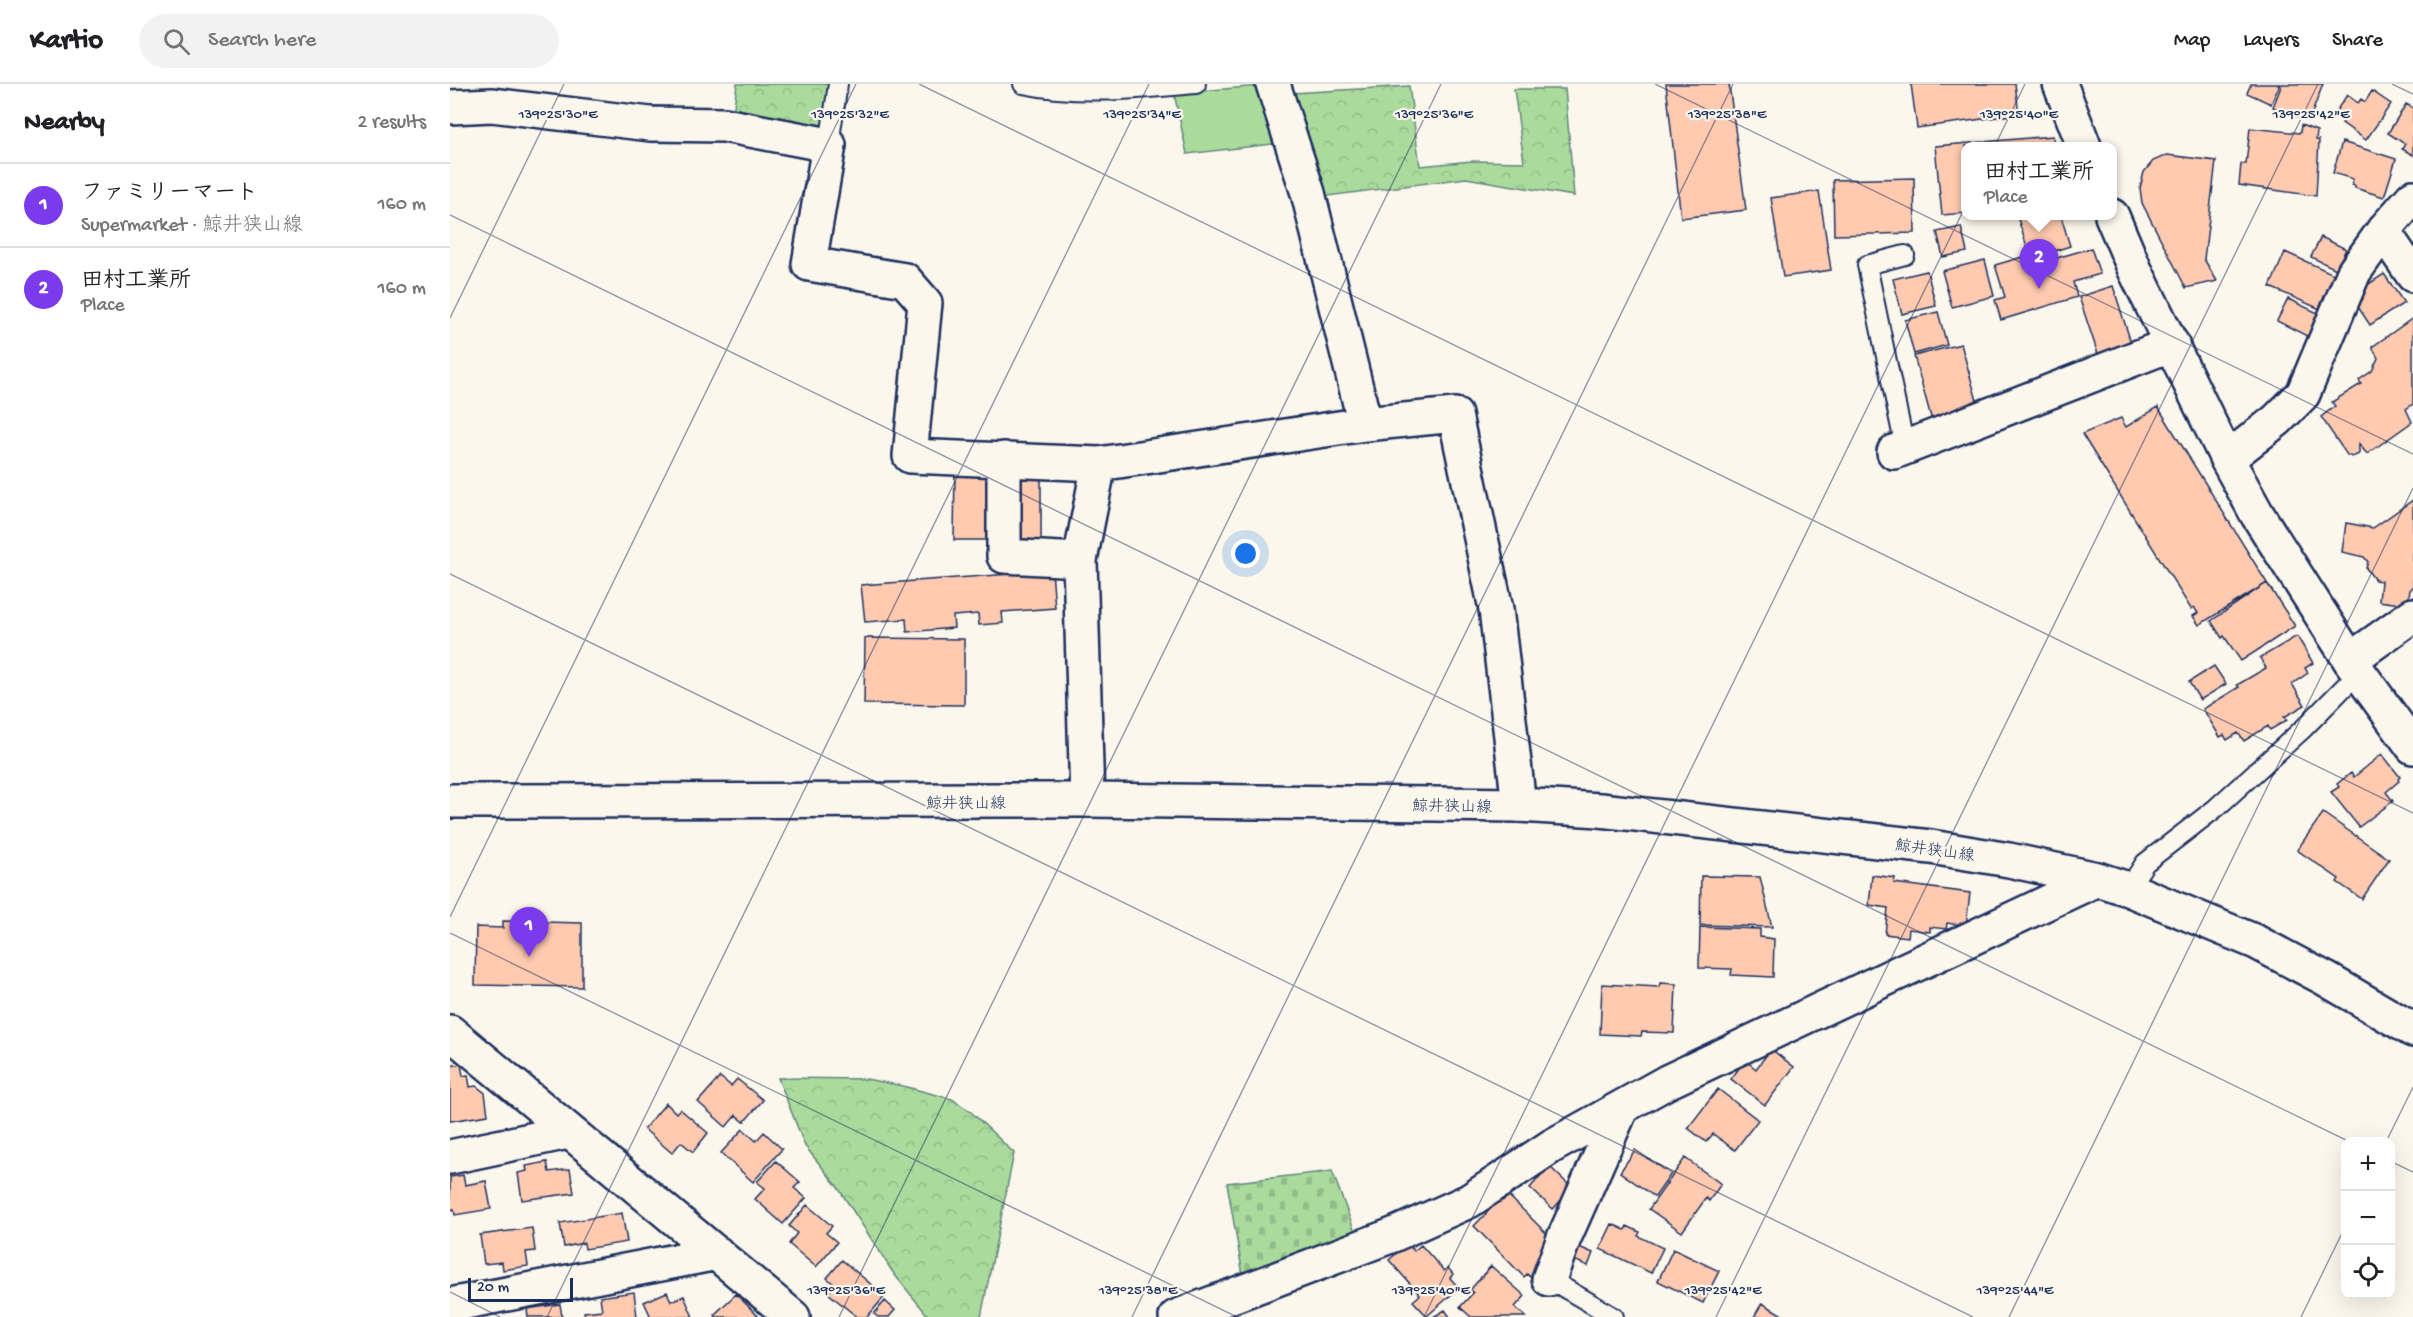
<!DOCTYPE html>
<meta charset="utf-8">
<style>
:root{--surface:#fff;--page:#f2f2f2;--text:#202124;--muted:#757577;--line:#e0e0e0;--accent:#7c3aed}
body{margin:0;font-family:"Gochi Hand","Klee One",sans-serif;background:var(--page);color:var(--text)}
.controls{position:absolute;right:18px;bottom:18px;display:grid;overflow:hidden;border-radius:12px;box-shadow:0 6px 24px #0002}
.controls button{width:54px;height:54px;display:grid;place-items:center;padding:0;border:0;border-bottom:2px solid var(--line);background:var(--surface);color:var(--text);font:30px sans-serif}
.scale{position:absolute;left:18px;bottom:15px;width:105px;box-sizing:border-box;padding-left:6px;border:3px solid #1b2f5e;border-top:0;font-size:16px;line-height:21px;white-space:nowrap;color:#1b2f5e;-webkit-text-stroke:4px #fbf7ec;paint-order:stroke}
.you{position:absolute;left:796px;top:470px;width:21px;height:21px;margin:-15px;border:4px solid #fff;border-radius:50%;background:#1a73e8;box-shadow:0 0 0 9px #1a73e833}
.badge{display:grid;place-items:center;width:39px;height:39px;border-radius:50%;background:var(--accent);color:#fff;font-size:20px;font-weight:700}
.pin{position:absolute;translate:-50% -50px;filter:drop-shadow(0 2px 3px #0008)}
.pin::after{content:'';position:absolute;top:32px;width:21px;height:18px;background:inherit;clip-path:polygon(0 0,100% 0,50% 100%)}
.popup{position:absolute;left:1511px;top:58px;width:156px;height:78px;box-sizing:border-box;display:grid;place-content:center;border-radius:12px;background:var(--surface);filter:drop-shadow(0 2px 4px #0005);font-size:20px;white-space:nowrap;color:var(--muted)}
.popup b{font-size:22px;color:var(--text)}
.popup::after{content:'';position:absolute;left:50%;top:100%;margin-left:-12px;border:12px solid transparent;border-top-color:var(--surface)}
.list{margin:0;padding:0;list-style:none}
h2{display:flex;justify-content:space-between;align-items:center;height:78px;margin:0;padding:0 24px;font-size:26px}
h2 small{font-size:20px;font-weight:400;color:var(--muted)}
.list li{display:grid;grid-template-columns:39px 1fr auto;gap:18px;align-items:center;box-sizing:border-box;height:84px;padding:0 24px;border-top:2px solid var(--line)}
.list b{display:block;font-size:22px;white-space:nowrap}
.list p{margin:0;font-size:20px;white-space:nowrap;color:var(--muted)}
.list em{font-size:20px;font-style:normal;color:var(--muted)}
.icon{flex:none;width:33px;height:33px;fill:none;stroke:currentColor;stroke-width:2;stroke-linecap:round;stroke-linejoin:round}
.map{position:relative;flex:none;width:1963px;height:1233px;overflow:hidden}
header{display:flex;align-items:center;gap:36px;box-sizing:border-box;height:84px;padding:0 30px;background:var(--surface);border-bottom:2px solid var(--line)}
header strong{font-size:28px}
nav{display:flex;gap:33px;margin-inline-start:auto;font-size:21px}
.search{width:420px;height:54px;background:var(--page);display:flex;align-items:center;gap:15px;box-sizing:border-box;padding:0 21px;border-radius:33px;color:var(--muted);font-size:22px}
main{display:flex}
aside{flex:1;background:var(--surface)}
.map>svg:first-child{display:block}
.forest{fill:url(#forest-crowns);stroke:#62857d;stroke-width:1.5}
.cemetery{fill:url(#cemetery-stones);stroke:#62857d;stroke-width:1.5}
.park{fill:#aadb9c;stroke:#62857d;stroke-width:1.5}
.building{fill:#ffcab0;stroke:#1b2f5e;stroke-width:1.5}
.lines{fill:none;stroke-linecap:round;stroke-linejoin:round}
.service-casing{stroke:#1b2f5e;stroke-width:22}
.minor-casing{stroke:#1b2f5e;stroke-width:38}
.tertiary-casing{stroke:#1b2f5e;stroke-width:38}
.secondary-casing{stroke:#1b2f5e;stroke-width:38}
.service{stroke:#fbf7ec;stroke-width:18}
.minor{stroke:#fbf7ec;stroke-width:33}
.tertiary{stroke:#fbf7ec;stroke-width:33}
.secondary{stroke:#fbf7ec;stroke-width:33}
.ticks{fill:none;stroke:#1b2f5e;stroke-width:1.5;stroke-opacity:0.45}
.labels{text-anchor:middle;stroke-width:4.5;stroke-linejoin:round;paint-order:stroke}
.street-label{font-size:16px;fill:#1b2f5e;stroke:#fbf7ec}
.ticks-label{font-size:15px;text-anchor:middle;fill:#1b2f5e;stroke:#fbf7ec;stroke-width:4.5;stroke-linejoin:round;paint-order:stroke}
</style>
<header>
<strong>Kartio</strong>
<div class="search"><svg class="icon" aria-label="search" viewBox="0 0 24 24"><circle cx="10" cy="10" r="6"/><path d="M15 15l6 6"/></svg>Search here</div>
<nav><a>Map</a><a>Layers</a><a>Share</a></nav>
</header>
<main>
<aside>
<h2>Nearby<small>2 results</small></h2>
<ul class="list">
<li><span class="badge">1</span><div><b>ファミリーマート</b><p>Supermarket · 鯨井狭山線</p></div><em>160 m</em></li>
<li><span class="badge">2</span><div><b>田村工業所</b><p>Place</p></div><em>160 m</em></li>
</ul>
</aside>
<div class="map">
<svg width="1963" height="1233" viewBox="0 0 1963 1233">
<defs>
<pattern id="forest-crowns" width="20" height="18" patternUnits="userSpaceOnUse" patternTransform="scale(1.5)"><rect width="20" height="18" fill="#aadb9c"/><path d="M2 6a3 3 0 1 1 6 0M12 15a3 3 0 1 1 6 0" fill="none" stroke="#92bc89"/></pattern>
<pattern id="cemetery-stones" width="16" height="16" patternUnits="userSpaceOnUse" patternTransform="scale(1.5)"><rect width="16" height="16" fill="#aadb9c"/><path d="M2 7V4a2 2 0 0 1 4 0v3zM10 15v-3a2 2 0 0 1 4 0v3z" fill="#92bc89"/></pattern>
</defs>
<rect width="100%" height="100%" fill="#fbf7ec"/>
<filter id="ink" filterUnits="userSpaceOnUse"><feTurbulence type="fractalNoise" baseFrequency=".0167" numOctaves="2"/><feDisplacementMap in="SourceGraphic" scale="12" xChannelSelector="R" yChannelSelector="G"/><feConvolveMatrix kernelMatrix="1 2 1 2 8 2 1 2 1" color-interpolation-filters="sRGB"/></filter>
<g filter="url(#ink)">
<path class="forest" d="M287,0h94l-8,45 -90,-15z
M959,2l11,80 52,-5 52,1 -10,-73h51l9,107 -108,-18 -146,19 -27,-104z
M328,994l88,1 37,7 49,13 19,13 43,41 -33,164h-52l-35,-43 -57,-88 -32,-40z"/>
<path class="cemetery" d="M882,1087l26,69 -114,41 -17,-98z"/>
<path class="park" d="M811,2l21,57 -95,11 -13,-61z"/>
<path class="building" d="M1216,0h63l17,126 -65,8z
M1461,0h104l4,30 -102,14z
M1801,0h29l-9,20 -24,-11z
M1832,0h41l-14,37 -36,-14z
M1922,7l19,13 -25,36 -24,-17 4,-5 -10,-7 11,-16 11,8 3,-4 4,3z
M1956,20l7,4v47l-11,-6 3,-5 -17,-11z
M1851,41l16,6 -1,9h3l-3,56 -77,-11 2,-21h5l4,-36 50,5z
M1603,52l1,10h-88v67l-24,2 -7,-69z
M1892,58l54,17 -12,38 -29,-9v-2l-3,-1 1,-6 -20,-6z
M1717,71l49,6 -12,98 13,22 -31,7 -44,-85 -2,-15 4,-16 9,-11z
M1464,94l1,55 -81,2 -1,-55z
M1369,107l12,79 -48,7 -12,-79z
M1579,132h32l9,30 -34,11 -2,-6 -5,2 -11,-34z
M1511,143l6,25 -24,5 -6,-25z
M1871,153l25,12 -10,20 -25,-12z
M1641,164l9,26 -27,8 4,15 -76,23 -6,-20 10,-3 -10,-32 38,-11 3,10z
M1835,168l51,23 -16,34 -50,-22z
M1535,176l9,36 -42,11 -10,-36z
M1477,187l9,35 -34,8 -9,-35z
M1934,190l20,29 -34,22 -14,-21 7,-5 -5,-8z
M1663,202l19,60 -33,11 -20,-60z
M1838,215l32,15 -11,23 -32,-16z
M1488,228l9,33 -33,9 -9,-34z
M1963,234v86l-7,5 6,13 -45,32 -8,-10v10l-7,3 -5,-2 -26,-38 14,-11 -3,-4 29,-18 -2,-4 13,-9 6,-13 -6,-11z
M1511,260l20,71 -47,13 -20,-72z
M1708,323l109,176 -68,42 -6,-9 5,-3 -4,-6 -3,2 -109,-175 39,-16 5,9z
M505,385h36v71h-37z
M591,387v71h-26l-1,-70z
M1963,416v87l-3,3 -3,15 -28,-4 2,-20 -6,-1 -9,-12 2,-6 -4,-5 -22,-5 4,-29 27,5z
M602,487l3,37 -53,4 1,11 -24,2 -1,-11 -25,2 1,12 -47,4 -1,-13 -41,3 -4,-37z
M1817,499l28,43 -54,35 -17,-25 -2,2 -11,-17z
M1847,552l16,27 -8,5 3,5 -16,11 13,21 -21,12 3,3 -17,10 -2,-4 -24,15 -6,-8 -11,7 -3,-5 -4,2 -17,-28 36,-22 -2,-2 29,-17 -6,-10z
M415,554l99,1v66l-100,-1z
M1764,582l12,18 -26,16 -11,-18z
M1932,670l18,23 -2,2 1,2 -13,11 7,9 -34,26 -28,-35 8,-5 -2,-3 14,-11 3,4z
M1873,729l66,46 -27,40 -25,-17 2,-3 -42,-29z
M1422,791l23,3 -1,5 76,10 -4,33 -19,-3 -1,6 -16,-2v5l-21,-3 -1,8 -23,-3 3,-26 -19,-3z
M1251,792l59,1 12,50 -72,-2z
M53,837l79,2v64l-107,-2 1,-58 27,1z
M1250,843l60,2v8l14,2 -1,38 -42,-2 1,-6 -33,-1z
M1210,899l16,1 -2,49 -32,-1 -1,4 -41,-2 2,-50 57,3z
M1321,965l23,18 -29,38 -34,-26 14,-19 11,9z
M11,980l2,12 5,-1 2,12 6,-1 9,7 3,22 -38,6v-55z
M270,993l11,9 6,-7 26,21 -19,22 -8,-7 -10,12 -28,-25z
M1268,1005l40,31 -23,30 -22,-16 -7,8 -18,-14z
M216,1019l10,10 4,-4 28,24 -15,19 -12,-10 -9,11 -28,-24z
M293,1045l13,12 8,-9 18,17 -29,33 -32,-29z
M1185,1066l36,24 -16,23 -35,-25z
M1235,1074l36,26 -12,17 -3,-3 -24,34 -33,-23z
M326,1077l24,21 -6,6 12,10 -23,26 -28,-25 10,-11 -8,-6z
M97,1078l2,10 21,-3 4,24 -52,7 -4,-27 9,-2 -1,-5z
M1099,1082l23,22 -19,21 -23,-21z
M13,1091l2,10 21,-4 5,28 -36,6 -1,-6 -4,1v-33z
M1056,1109l48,48 -14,14 4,4 -3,11 -9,9 -5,-5 -3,3 -50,-51z
M357,1121l25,21 -6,7 11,9 -21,25 -27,-23 8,-11 -8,-7z
M172,1129l5,29 -42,7 -1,-6 -20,4 -4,-24z
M1162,1140l13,6 2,-4 13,6 -2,4 25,12 -12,25 -51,-24z
M82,1144l3,23 -9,1 2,14 -25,4 -1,-8 -18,2 -4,-29z
M957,1160l7,7 7,-6 23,26 4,-3 5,6 -3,4 9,10 -32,28 -14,-15 7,-6 -31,-35z
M1129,1163l14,6 -5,13 -14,-6z
M1223,1165l46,22 -16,32 -45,-22z
M392,1176l43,36 -18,21h-10l-29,-24 7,-8 -8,-7z
M1041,1182l34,30 -10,11 11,10h-55l-11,-10 13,-14 -3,-3z
M184,1208l3,25h-52l-1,-5 18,-2 -2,-13z
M217,1208l4,9 13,-5 9,21h-42l-7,-15z
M286,1210l23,23h-42l-3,-2z
M435,1217l10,9 -6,7h-11l-4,-3z
M1312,1219l24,14h-32z
M110,1220l2,13h-34l-1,-8z
M995,1226l5,7h-17z"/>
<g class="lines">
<defs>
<path id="service" d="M573,0c57,12 115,5 173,0
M379,61l9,-61
M1455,364l-38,-183 38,-10
M1678,805l17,-26 71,-55 88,-80 55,-56
M1099,1195l65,38"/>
<path id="minor" d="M823,0l35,109 57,231
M0,23l42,-2 158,19 74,1 105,20 -20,119 96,16 20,23 -15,153 189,8 266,-40 90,-9 41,194 23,196
M1933,147l30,44
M1444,368l278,-108
M554,375v97l76,4 7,240
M1777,375l50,-39 26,-26 51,-122 29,-41 30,-34
M630,476l19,-96
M1900,576l63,-45
M0,948l343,285
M0,1073l118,-25
M1099,1195l15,-41 58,-131
M0,1221l267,-52
M726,1233l217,-82 76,-34 83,-55 115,-64 430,-203"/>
<path id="tertiary" d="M1610,0l24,62
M1662,132l23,54 92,189 30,55 93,146 63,87"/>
<path id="secondary" d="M0,717l637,-1 432,5 81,5 331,37 78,13 88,19 31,10 128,53 70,37 87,51"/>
</defs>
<use href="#service" class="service-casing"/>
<use href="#minor" class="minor-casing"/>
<use href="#tertiary" class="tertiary-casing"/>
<use href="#secondary" class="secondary-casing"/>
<use href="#service" class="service"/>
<use href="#minor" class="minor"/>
<use href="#tertiary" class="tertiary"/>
<use href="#secondary" class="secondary"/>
</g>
</g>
<path class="ticks" d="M469,0l1494,729M1205,0l758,370M1942,0l21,10M0,131l1900,927M0,234l114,-234M0,490l1523,743M0,833l406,-833M0,849l787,384M1936,1058l27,-55M1940,1077l23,11M0,1208l50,25M97,1233l602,-1233M389,1233l602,-1233M682,1233l601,-1233M974,1233l601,-1233M1266,1233l602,-1233M1559,1233l404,-829M1851,1233l45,-92"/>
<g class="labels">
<g class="street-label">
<text x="516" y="724">鯨井狭山線</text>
<text transform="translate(1002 721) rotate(1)" y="6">鯨井狭山線</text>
<text transform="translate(1485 765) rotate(8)" y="6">鯨井狭山線</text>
</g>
</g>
<g class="ticks-label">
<text x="108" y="34">139°25'30"E</text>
<text x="400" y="34">139°25'32"E</text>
<text x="692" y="34">139°25'34"E</text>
<text x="984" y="34">139°25'36"E</text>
<text x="1277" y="34">139°25'38"E</text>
<text x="1569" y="34">139°25'40"E</text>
<text x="1861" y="34">139°25'42"E</text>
<text x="396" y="1210">139°25'36"E</text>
<text x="688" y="1210">139°25'38"E</text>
<text x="981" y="1210">139°25'40"E</text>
<text x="1273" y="1210">139°25'42"E</text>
<text x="1565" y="1210">139°25'44"E</text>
</g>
</svg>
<div class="controls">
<button>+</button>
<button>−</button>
<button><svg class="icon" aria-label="locate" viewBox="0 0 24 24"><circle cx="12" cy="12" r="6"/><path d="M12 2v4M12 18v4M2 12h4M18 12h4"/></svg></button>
</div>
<div class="scale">20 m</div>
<div class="you"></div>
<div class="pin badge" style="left:79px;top:873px">1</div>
<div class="pin badge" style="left:1589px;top:205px">2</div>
<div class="popup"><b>田村工業所</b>Place</div>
</div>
</main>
